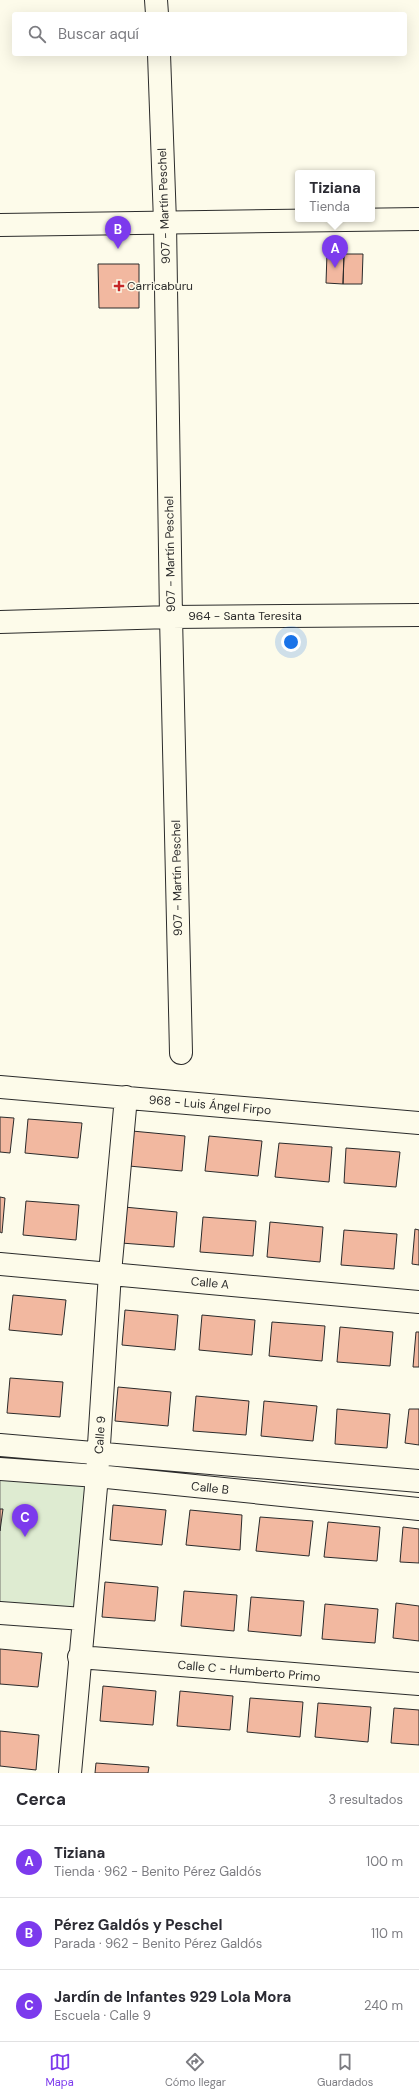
<!DOCTYPE html>
<html lang="es">
<meta charset="utf-8">
<style>
:root{--surface:#fff;--page:#f2f2f3;--text:#2b2b33;--muted:#7c7c81;--line:#e1e1e2;--accent:#7c3aed}
body{margin:0;font-family:"DM Sans",sans-serif;background:var(--page);color:var(--text)}
.you{position:absolute;left:291px;top:642px;width:14px;height:14px;margin:-10px;border:3px solid #fff;border-radius:50%;background:#1a73e8;box-shadow:0 0 0 6px #1a73e833}
.badge{display:grid;place-items:center;width:26px;height:26px;border-radius:50%;background:var(--accent);color:#fff;font-size:13px;font-weight:700}
.pin{position:absolute;translate:-50% -33px;filter:drop-shadow(0 1px 2px #0008)}
.pin::after{content:'';position:absolute;top:21px;width:14px;height:12px;background:inherit;clip-path:polygon(0 0,100% 0,50% 100%)}
.popup{position:absolute;left:295px;top:170px;width:80px;height:52px;box-sizing:border-box;display:grid;place-content:center;border-radius:4px;background:var(--surface);filter:drop-shadow(0 1px 3px #0005);font-size:13px;white-space:nowrap;color:var(--muted)}
.popup b{font-size:15px;color:var(--text)}
.popup::after{content:'';position:absolute;left:50%;top:100%;margin-left:-8px;border:8px solid transparent;border-top-color:var(--surface)}
.list{margin:0;padding:0;list-style:none}
h2{display:flex;justify-content:space-between;align-items:center;height:52px;margin:0;padding:0 16px;font-size:17px}
h2 small{font-size:13px;font-weight:400;color:var(--muted)}
.list li{display:grid;grid-template-columns:26px 1fr auto;gap:12px;align-items:center;box-sizing:border-box;height:72px;padding:0 16px;border-top:1px solid var(--line)}
.list b{display:block;font-size:15px;white-space:nowrap}
.list p{margin:0;font-size:13px;white-space:nowrap;color:var(--muted)}
.list em{font-size:13px;font-style:normal;color:var(--muted)}
.icon{flex:none;width:22px;height:22px;fill:none;stroke:currentColor;stroke-width:2;stroke-linecap:round;stroke-linejoin:round}
.map{position:relative;flex:none;width:419px;height:1773px;overflow:hidden}
.search{position:absolute;background:var(--surface);box-shadow:0 4px 16px #0002;left:12px;right:12px;top:12px;height:44px;display:flex;align-items:center;gap:10px;box-sizing:border-box;padding:0 14px;border-radius:4px;color:var(--muted);font-size:15px}
.sheet{height:268px;background:var(--surface)}
nav{display:flex;justify-content:space-around;align-items:center;box-sizing:border-box;height:56px;border-top:1px solid var(--line);background:var(--surface);font-size:11px;color:var(--muted)}
nav a{display:grid;justify-items:center;gap:2px}
nav .on{color:var(--accent)}
.map>svg:first-child{display:block}
.green{fill:#deebd1;stroke:#74746e}
.building{fill:#f2b8a0;stroke:#2b2b2b}
.lines{fill:none;stroke-linecap:round;stroke-linejoin:round}
.minor-casing{stroke:#2b2b2b;stroke-width:24}
.major-casing{stroke:#2b2b2b;stroke-width:24}
.minor{stroke:#fdfbea;stroke-width:22}
.major{stroke:#fdfbea;stroke-width:22}
.poi-dot{fill:#c62828;stroke:#fdfbea;stroke-width:1.5}
.labels{text-anchor:middle;stroke-width:3;stroke-linejoin:round;paint-order:stroke}
.street-label{font-size:12px;fill:#2b2b2b;stroke:#fdfbea}
.poi-label{font-size:12px;fill:#2b2b2b;stroke:#fdfbea;text-anchor:start}
</style>
<div class="map">
<svg width="419" height="1773" viewBox="0 0 419 1773">
<rect width="100%" height="100%" fill="#fdfbea"/>
<path class="green" d="M0,1469l97,7 -14,143 -83,-6z"/>
<path class="building" d="M327,253l17,1 -1,30 -17,-1z
M344,254h19l-1,30h-19z
M98,264h41v44h-40z
M0,1117l14,1 -4,35 -10,-1z
M28,1119l54,4 -4,35 -53,-5z
M132,1131l53,5 -3,35 -53,-5z
M209,1136l53,5 -4,35 -53,-5z
M279,1143l53,4 -3,35 -54,-5z
M346,1148l54,4 -4,35 -52,-4z
M0,1197l5,1 -3,35 -2,-1z
M26,1201l53,4 -3,35 -53,-5z
M124,1207l53,5 -3,35 -53,-4z
M203,1217l53,4 -3,35 -53,-4z
M270,1222l53,5 -3,35 -53,-5z
M415,1229l4,1v35l-7,-1z
M344,1230l53,4 -3,35 -53,-4z
M13,1295l53,5 -4,35 -53,-5z
M125,1310l53,5 -3,35 -53,-5z
M202,1315l53,5 -3,35 -53,-5z
M272,1322l53,4 -3,35 -53,-5z
M340,1327l53,5 -3,34 -53,-4z
M416,1332h3v35h-6z
M10,1378l53,4 -3,35 -53,-4z
M118,1387l53,5 -3,34 -53,-5z
M196,1396l53,5 -3,34 -53,-4z
M264,1401l53,5 -4,35 -52,-5z
M337,1409l53,5 -3,34 -52,-4z
M409,1409h10v36l-14,-2z
M113,1505l53,5 -4,35 -52,-5z
M0,1509h3l-3,22z
M190,1510l52,5 -2,35 -54,-5z
M260,1517l53,4 -4,35 -53,-5z
M328,1522l52,5 -3,34 -53,-4z
M403,1527l16,2v34l-19,-1z
M105,1582l53,5 -3,34 -53,-4z
M184,1591l53,4 -3,36 -53,-5z
M251,1597l53,4 -3,35 -53,-5z
M396,1603l23,3v35l-26,-3z
M325,1604l53,5 -3,34 -53,-4z
M0,1649l42,4 -4,34 -38,-3z
M103,1686l53,5 -3,34 -53,-4z
M180,1691l53,5 -3,34 -53,-4z
M250,1698l53,4 -3,35 -53,-5z
M318,1703l53,4 -3,35 -53,-5z
M394,1708l25,2v35l-28,-2z
M0,1731l39,4 -3,35 -36,-4z
M96,1763l53,4 -1,6h-53z"/>
<g class="lines">
<defs>
<path id="minor" d="M156,0l1,14
M159,54l6,168 6,395 10,436
M0,622l171,-5 248,-2
M0,1087l419,36
M0,1264l419,38
M0,1445l419,36
M0,1469l97,7 322,33
M0,1613l83,6
M79,1657l340,27
M70,1773l27,-297 13,-203 16,-176"/>
<path id="major" d="M0,225l419,-6"/>
</defs>
<use href="#minor" class="minor-casing"/>
<use href="#major" class="major-casing"/>
<use href="#minor" class="minor"/>
<use href="#major" class="major"/>
</g>
<path class="poi-dot" d="M117 280h4v4h4v4h-4v4h-4v-4h-4v-4h4z"/>
<g class="labels">
<g class="street-label">
<text transform="translate(164 206) rotate(-92)" y="4">907 - Martín Peschel</text>
<text transform="translate(170 554) rotate(-91)" y="4">907 - Martín Peschel</text>
<text x="245" y="620">964 - Santa Teresita</text>
<text transform="translate(177 878) rotate(-91)" y="4">907 - Martín Peschel</text>
<text transform="translate(210 1105) rotate(5)" y="4">968 - Luis Ángel Firpo</text>
<text transform="translate(210 1283) rotate(5)" y="4">Calle A</text>
<text transform="translate(100 1435) rotate(-86)" y="4">Calle 9</text>
<text transform="translate(210 1488) rotate(6)" y="4">Calle B</text>
<text transform="translate(249 1671) rotate(5)" y="4">Calle C - Humberto Primo</text>
</g>
<g class="poi-label">
<text x="127" y="290">Carricaburu</text>
</g>
</g>
</svg>
<div class="you"></div>
<div class="pin badge" style="left:335px;top:268px">A</div>
<div class="popup"><b>Tiziana</b>Tienda</div>
<div class="pin badge" style="left:118px;top:249px">B</div>
<div class="pin badge" style="left:25px;top:1537px">C</div>
<div class="search"><svg class="icon" aria-label="search" viewBox="0 0 24 24"><circle cx="10" cy="10" r="6"/><path d="M15 15l6 6"/></svg>Buscar aquí</div>
</div>
<section class="sheet">
<h2>Cerca<small>3 resultados</small></h2>
<ul class="list">
<li><span class="badge">A</span><div><b>Tiziana</b><p>Tienda · 962 - Benito Pérez Galdós</p></div><em>100 m</em></li>
<li><span class="badge">B</span><div><b>Pérez Galdós y Peschel</b><p>Parada · 962 - Benito Pérez Galdós</p></div><em>110 m</em></li>
<li><span class="badge">C</span><div><b>Jardín de Infantes 929 Lola Mora</b><p>Escuela · Calle 9</p></div><em>240 m</em></li>
</ul>
</section>
<nav>
<a class="on"><svg class="icon" aria-label="map" viewBox="0 0 24 24"><path d="M3 6l6-2 6 2 6-2v14l-6 2-6-2-6 2zM9 4v14M15 6v14"/></svg>Mapa</a>
<a><svg class="icon" aria-label="directions" viewBox="0 0 24 24"><path d="M12 3l9 9-9 9-9-9zM9 14v-3h6M13 9l2 2-2 2"/></svg>Cómo llegar</a>
<a><svg class="icon" aria-label="saved" viewBox="0 0 24 24"><path d="M7 4h10v16l-5-4-5 4z"/></svg>Guardados</a>
</nav>
